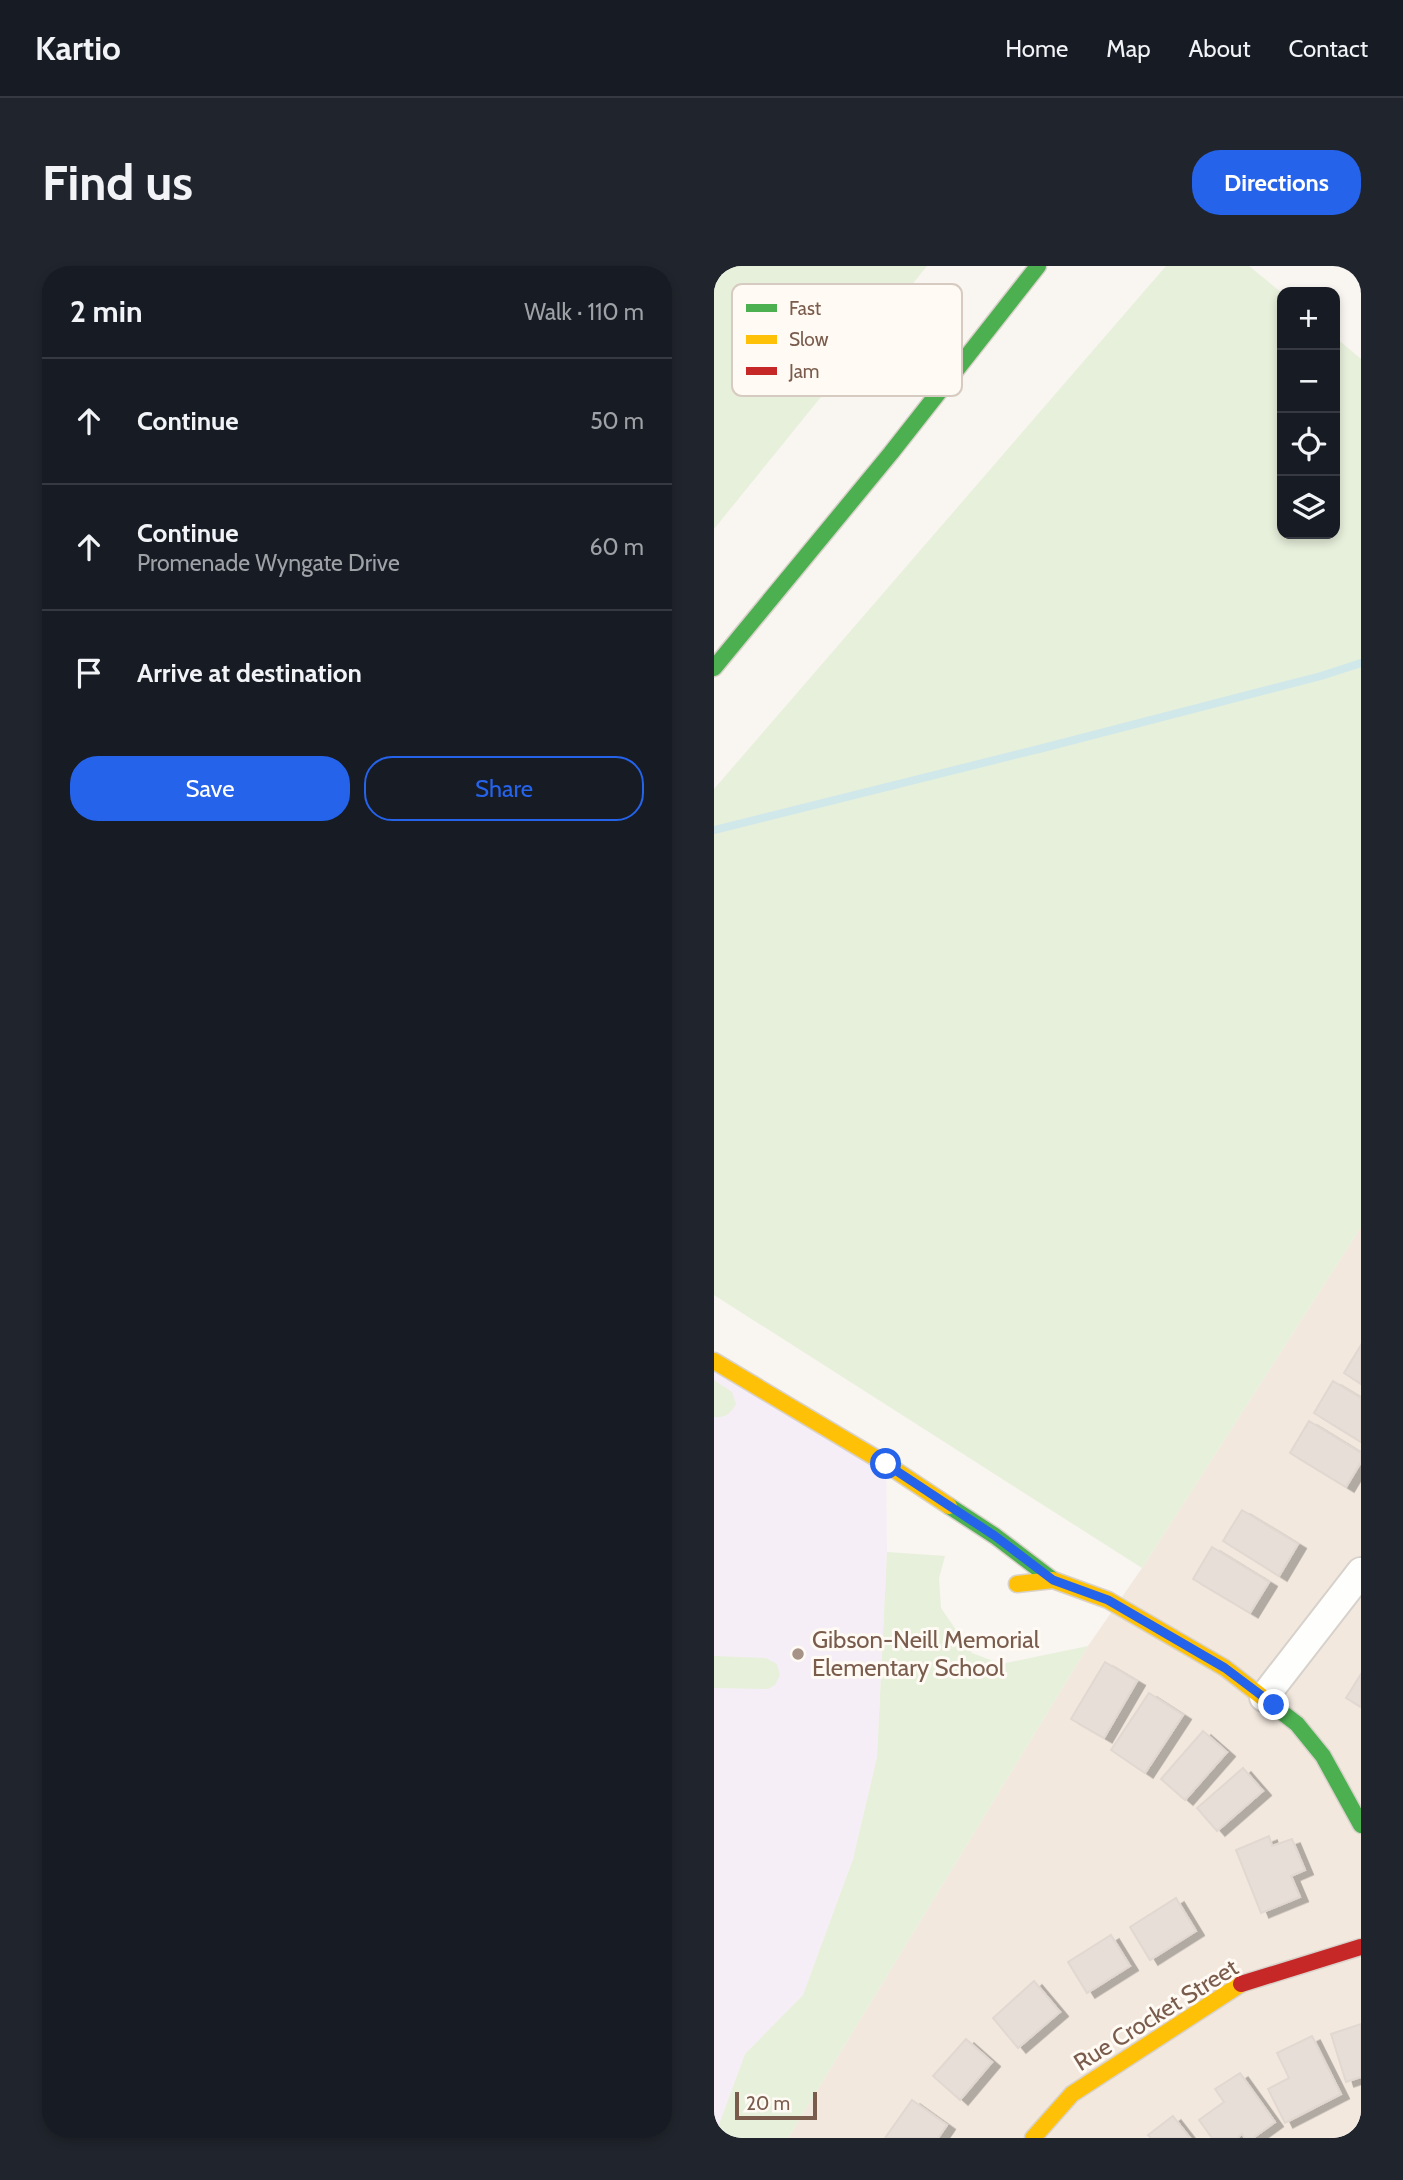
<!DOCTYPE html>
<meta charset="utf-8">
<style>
:root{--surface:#171b24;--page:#20242c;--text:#f1f3f6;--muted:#9ea1a6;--line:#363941;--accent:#2563eb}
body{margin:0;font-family:Cabin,sans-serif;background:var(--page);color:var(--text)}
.controls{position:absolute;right:21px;top:21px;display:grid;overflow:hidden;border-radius:14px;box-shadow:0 4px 10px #0003}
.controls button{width:63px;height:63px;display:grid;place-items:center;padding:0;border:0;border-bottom:2px solid var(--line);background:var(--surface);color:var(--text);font:35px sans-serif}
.scale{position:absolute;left:21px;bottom:18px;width:82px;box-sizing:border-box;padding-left:7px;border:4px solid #7a5c4d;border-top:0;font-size:19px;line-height:24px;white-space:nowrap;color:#7a5c4d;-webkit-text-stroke:5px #fffaf3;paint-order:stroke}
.stop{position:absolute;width:21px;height:21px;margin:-16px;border:5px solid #2563eb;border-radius:50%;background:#fff}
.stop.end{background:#2563eb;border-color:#fff;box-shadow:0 2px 7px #0008}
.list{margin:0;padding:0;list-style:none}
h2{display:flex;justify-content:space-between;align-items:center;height:91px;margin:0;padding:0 28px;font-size:30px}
h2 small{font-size:23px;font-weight:400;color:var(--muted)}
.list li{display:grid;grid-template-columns:46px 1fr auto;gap:21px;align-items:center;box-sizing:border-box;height:126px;padding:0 28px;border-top:2px solid var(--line)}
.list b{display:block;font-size:26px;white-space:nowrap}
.list p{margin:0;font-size:23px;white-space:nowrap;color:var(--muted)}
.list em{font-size:23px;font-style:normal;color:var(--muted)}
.actions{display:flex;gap:14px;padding:21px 28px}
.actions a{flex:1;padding:16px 0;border:2px solid var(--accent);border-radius:28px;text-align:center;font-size:24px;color:var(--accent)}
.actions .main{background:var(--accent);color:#fff}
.icon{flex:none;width:38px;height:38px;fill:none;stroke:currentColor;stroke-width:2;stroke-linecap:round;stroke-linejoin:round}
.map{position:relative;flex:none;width:647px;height:1872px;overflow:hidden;border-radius:28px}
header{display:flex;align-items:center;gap:42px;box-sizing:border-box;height:98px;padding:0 35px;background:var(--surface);border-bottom:2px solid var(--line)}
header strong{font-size:33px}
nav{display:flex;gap:38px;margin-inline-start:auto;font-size:24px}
.intro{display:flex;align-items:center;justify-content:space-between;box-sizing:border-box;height:168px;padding:0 42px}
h1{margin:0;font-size:49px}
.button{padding:18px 32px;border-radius:28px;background:var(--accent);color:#fff;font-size:24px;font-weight:700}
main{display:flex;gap:42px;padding:0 42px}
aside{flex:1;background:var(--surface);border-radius:28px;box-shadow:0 4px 10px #0003}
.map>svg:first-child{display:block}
.residential{fill:#f2e8de}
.education{fill:#f6eef6}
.green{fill:#e7f0db}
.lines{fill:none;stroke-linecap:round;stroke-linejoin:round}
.stream{stroke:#d0e8ea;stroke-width:8}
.building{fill:#e6ded7;stroke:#e2d8d2;stroke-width:2;filter:url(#shadow)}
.street-casing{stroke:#d7d1cb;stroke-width:32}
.fast-casing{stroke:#d9d2cb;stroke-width:19}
.slow-casing{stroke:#d9d2cb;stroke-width:19}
.jam-casing{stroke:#d9d2cb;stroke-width:19}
.street{stroke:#fefefd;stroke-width:28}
.fast{stroke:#4caf50;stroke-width:16}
.slow{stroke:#ffc107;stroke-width:16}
.jam{stroke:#c62828;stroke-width:16}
.route{stroke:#2563eb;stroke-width:9}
.poi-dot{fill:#a69286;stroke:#fffaf3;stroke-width:2.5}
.labels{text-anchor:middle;stroke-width:6;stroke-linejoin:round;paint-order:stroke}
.poi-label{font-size:24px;fill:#7a5c4d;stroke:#fffaf3;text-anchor:start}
.street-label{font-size:24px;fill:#7a5c4d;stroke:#fffaf3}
.key{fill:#fffaf3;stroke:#d7cbc1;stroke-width:2}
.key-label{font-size:19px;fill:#7a5c4d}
</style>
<header>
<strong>Kartio</strong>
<nav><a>Home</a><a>Map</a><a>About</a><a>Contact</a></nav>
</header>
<div class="intro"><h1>Find us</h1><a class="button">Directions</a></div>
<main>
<aside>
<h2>2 min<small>Walk · 110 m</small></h2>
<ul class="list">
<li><svg class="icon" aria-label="ahead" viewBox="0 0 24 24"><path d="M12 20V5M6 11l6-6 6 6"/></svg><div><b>Continue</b></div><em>50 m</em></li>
<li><svg class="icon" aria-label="ahead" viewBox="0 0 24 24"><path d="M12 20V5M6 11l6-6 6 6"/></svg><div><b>Continue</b><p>Promenade Wyngate Drive</p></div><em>60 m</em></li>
<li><svg class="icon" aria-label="arrive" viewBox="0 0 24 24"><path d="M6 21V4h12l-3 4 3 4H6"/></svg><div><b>Arrive at destination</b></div></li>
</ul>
<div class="actions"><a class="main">Save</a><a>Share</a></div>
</aside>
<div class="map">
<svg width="647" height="1872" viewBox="0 0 647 1872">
<defs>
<filter id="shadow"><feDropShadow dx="8" dy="4.5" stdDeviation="0" flood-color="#0004"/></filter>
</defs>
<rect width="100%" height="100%" fill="#f9f5f0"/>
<path class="residential" d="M647,961v911h-573l300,-492 54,-78z"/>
<path class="education" d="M0,1095l172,103 1,88 -10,205 -24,102 -50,136 -58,59 -31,84z"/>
<path class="green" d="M0,0h213l-213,263z
M452,0h83l33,27v241h53v-197l26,22v868l-219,341 -428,-273v-506z
M0,1114l18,12 4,12c-6,10 -10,14 -22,13z
M173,1286l58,4 -6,22 2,30 31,45 29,11 87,-18 -300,492h-74l31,-84 58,-59 50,-136 24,-102z
M0,1390l52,2 11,6 3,11 -5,10 -7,4 -54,-1z"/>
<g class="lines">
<path class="stream" d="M0,564l329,-82 278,-72 40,-13"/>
</g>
<path class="building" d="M647,1079v39l-17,-11z
M619,1115l28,17v44l-47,-29z
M595,1155l52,32v9l-15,25 -56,-34z
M528,1244l56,34 -19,32 -56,-35z
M498,1281l57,35 -19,31 -57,-34z
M391,1396l32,19 -33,57 -33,-19z
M647,1408v33l-15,-9z
M435,1427l34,22 -38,58 -34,-23z
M489,1465l24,21 -42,48 -24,-21z
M529,1502l20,23 -46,40 -20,-23z
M555,1570l3,10 20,-7 13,31 -14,6 9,21 -39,16 -25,-63z
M462,1632l20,33 -46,29 -20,-33z
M397,1669l19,31 -43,27 -19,-31z
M320,1715l26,31 -42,36 -25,-30z
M647,1758v53l-15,5 -15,-48z
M598,1770l29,58 -56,29 -17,-34 21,-11 -12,-25z
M252,1773l26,23 -32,38 -27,-24z
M526,1807l35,49 -22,16h-8l-3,-4 -5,4h-25l-13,-18 25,-18 -9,-13z
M198,1834l35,25 -9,13h-53z
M459,1850l17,22h-39l-3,-3z"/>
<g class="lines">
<defs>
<path id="street" d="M550,1431l97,-125"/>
<path id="fast" d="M0,402l177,-215 147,-187
M235,1240l46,30 58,44
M557,1438l26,20 26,32 38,69"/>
<path id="slow" d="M0,1095l172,103 63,42
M303,1318l36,-4 55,20 117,68 46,36
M319,1872l39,-44 169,-110"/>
<path id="jam" d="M527,1718l120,-37"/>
</defs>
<use href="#street" class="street-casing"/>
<use href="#fast" class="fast-casing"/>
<use href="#slow" class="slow-casing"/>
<use href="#jam" class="jam-casing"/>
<use href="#street" class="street"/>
<use href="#fast" class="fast"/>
<use href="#slow" class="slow"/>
<use href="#jam" class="jam"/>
</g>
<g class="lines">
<path class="route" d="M172,1198l109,72 58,44 55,20 117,68 49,37"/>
</g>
<circle class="poi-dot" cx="84" cy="1388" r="7"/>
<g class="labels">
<g class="poi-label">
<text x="98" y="1382">Gibson-Neill Memorial<tspan x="98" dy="28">Elementary School</tspan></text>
</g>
<g class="street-label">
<text transform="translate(442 1749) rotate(-32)" y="8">Rue Crocket Street</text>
</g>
</g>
<rect x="18" y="18" width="230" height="112" rx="10" class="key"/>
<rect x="32" y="38" width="31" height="8" fill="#4caf50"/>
<rect x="32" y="69" width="31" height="9" fill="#ffc107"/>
<rect x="32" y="101" width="31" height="8" fill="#c62828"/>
<g class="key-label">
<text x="75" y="49">Fast</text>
<text x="75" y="80">Slow</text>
<text x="75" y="112">Jam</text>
</g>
</svg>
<div class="controls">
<button>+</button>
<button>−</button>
<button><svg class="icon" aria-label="locate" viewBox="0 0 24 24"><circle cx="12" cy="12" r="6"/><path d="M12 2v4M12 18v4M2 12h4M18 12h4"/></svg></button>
<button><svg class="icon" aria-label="layers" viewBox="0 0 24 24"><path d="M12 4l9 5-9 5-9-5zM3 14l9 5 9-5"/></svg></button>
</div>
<div class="scale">20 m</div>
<div class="stop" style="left:172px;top:1198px"></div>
<div class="stop end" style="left:560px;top:1439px"></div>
</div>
</main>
